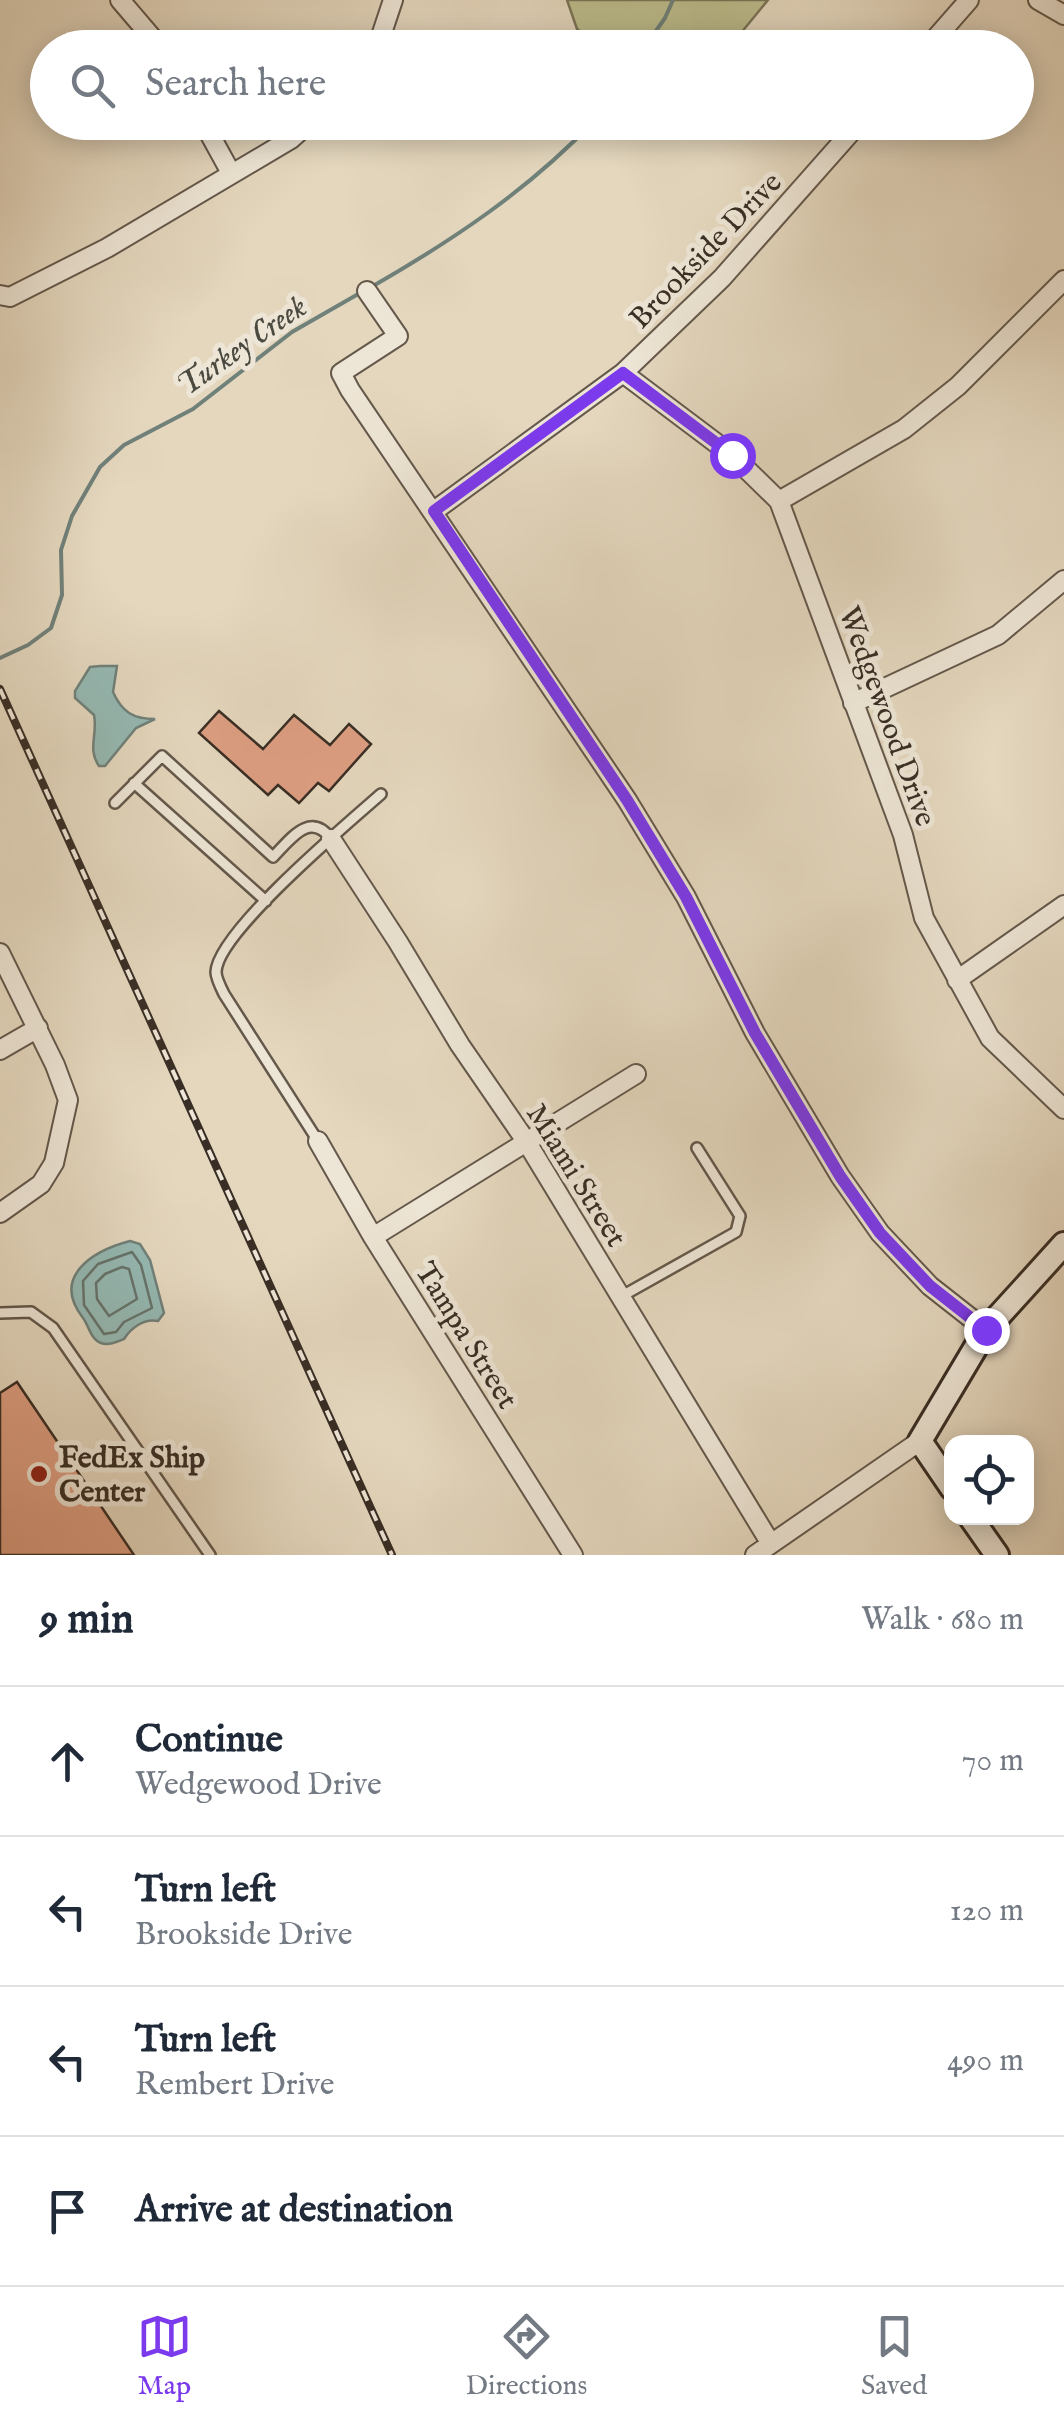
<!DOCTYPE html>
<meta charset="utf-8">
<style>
:root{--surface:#fff;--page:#f2f2f3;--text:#1f2937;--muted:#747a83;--line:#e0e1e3;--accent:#7c3aed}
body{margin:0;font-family:"IM FELL English",serif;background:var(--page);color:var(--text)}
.controls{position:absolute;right:30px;bottom:30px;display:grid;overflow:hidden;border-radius:20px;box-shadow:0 5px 25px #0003}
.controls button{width:90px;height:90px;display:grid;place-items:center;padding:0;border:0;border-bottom:2px solid var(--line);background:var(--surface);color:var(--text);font:50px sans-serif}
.stop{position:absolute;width:30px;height:30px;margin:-22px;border:8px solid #7c3aed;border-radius:50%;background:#fff}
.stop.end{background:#7c3aed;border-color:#fff;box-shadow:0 2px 10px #0008}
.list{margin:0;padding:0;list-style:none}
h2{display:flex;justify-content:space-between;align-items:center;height:130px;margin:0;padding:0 40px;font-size:42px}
h2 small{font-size:32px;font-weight:400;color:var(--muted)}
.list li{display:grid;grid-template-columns:65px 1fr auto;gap:30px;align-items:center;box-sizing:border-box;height:150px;padding:0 40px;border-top:2px solid var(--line)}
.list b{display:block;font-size:38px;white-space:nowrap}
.list p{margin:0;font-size:32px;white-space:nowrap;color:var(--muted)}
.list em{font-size:32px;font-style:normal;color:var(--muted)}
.icon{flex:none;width:55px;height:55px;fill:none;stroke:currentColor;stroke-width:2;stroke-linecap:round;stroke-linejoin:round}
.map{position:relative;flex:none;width:1064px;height:1555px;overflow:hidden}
.search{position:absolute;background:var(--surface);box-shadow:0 5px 25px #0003;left:30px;right:30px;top:30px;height:110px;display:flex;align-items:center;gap:25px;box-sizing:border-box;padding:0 35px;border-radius:55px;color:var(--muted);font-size:38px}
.sheet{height:730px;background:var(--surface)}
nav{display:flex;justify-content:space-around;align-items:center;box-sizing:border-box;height:140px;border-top:2px solid var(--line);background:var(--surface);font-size:28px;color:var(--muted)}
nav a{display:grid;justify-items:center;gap:5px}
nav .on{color:var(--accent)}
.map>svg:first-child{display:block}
.green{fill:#bcbc8c;stroke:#7a7558;stroke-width:2.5}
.water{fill:#95b9b3;stroke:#70817a;stroke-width:2.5}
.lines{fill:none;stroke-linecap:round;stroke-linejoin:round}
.shore{stroke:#67746c;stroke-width:2.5}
.stream{stroke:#70817a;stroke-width:4}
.building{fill:#dd9e82;stroke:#392e25;stroke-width:2.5}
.lane-casing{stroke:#64584b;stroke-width:14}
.street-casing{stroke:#64584b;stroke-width:22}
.secondary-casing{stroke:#392e25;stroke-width:28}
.lane{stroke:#ede5d5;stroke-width:9}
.street{stroke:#ede5d5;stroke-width:18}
.secondary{stroke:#ede5d5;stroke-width:22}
.rail-casing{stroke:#392e25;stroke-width:8}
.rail{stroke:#ede5d5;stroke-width:4;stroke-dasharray:11;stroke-linecap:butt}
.route{stroke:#7c3aed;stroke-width:12}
.poi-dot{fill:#8f2418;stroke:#ede5d5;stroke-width:4}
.labels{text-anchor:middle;stroke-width:10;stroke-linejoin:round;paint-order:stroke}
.street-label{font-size:30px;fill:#392e25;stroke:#ede5d5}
.poi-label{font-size:30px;font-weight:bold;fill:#392e25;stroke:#ede5d5;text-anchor:start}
.water-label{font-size:32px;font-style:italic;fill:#4b4a41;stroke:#ede5d5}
</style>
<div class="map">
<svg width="1064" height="1555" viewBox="0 0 1064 1555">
<rect width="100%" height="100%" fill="#e4d7be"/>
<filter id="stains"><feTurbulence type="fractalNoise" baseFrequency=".002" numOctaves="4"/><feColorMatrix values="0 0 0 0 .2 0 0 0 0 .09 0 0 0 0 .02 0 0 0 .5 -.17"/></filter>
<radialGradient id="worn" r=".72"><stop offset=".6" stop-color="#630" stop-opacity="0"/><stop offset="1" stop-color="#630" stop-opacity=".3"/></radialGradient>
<path class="green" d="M567,0h201l-32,39 -16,9 -118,-1 -25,-18z"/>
<path class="water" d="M100,666h17l-4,26c9,20 20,27 42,27l-19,9 -31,38h-6c-12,-17 -1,-32 -5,-51l-19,-17v-7l15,-24z
M130,1241l10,3 10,16 14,53 -6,8c-14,-3 -27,7 -34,18 -7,3 -16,7 -23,4 -10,-3 -12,-17 -18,-25 -32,-41 9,-67 47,-77z"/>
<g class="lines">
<path class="shore" d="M132,1252l9,13 11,43 -28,14 -8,10 -12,2 -20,-29 -1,-24 15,-17z
M122,1267l7,2 8,30 -28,17 -12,-17 -1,-16 9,-9z"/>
<path class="stream" d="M644,48l21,-30 8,-18
M373,286c80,-46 155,-96 220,-164
M0,658l28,-13 23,-17 11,-33 -1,-45 11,-34 28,-49 24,-22 69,-36 99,-77 68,-39"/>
</g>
<path class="building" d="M219,711l44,38 31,-34 36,30 19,-21 22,20 -42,47 -11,-8 -19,20 -21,-18 -10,10 -69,-62z
M17,1382l117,173h-134v-162z"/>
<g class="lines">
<defs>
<path id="lane" d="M134,783l132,118
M115,803l47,-47 111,101c17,-17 37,-47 58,-18
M318,1141l-94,-147c-3,-6 -8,-16 -8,-22 1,-39 132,-149 165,-178
M622,1296l114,-64 4,-16 -43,-68
M0,1313l31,-1 22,16 157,227"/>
<path id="street" d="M120,0l41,48
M1038,0l26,15
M377,48l16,-48
M927,48l42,-48
M203,122l28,51
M367,291l31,45 -57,37 9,17 277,410 59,97 69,136 85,143 40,57 50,53 56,44
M0,295l10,2 97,-49 184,-109 19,-17
M623,373l109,82 47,46 124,334 21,83 66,120 74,71
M779,501l125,-72 54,-43 106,-106
M434,511l189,-138 99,-95 138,-156
M853,703l145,-68 66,-55
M331,839l67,103 62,103 66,96 245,403
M0,953l55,112 13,35 -14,63 -13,21 -41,29
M957,980l107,-75
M0,1050l38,-22
M318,1141l55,96 200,318
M373,1237l263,-163
M755,1555l165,-114"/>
<path id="secondary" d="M952,1488l-32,-47 66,-111 78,-86
M971,1518l26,37"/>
</defs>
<use href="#lane" class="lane-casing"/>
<use href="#street" class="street-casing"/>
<use href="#secondary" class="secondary-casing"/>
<use href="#lane" class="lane"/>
<use href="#street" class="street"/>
<use href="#secondary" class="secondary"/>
<defs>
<path id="rail" d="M0,689l392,866"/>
</defs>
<use href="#rail" class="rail-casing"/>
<use href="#rail" class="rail"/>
</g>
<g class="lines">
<path class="route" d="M732,455l-109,-82 -189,138 193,289 59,97 69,136 85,143 40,57 50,53 56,44"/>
</g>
<circle class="poi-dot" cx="39" cy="1474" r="10"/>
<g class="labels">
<g class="street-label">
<text transform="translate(705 250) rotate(-46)" y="10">Brookside Drive</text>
<text transform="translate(888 716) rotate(70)" y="10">Wedgewood Drive</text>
<text transform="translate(577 1175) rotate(58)" y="10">Miami Street</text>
<text transform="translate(467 1335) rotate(58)" y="10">Tampa Street</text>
</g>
<g class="poi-label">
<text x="59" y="1467">FedEx Ship<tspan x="59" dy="34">Center</tspan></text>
</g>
<g class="water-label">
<text transform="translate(241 345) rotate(-35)" y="11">Turkey Creek</text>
</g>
</g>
<rect width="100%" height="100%" filter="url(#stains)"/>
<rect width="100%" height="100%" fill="url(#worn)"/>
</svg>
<div class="controls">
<button><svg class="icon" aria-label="locate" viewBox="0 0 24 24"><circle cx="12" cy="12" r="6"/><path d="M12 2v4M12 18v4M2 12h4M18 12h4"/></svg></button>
</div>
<div class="stop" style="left:732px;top:455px"></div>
<div class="stop end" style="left:986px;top:1330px"></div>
<div class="search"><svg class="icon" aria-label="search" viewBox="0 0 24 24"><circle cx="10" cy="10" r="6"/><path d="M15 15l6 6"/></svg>Search here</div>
</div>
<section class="sheet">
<h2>9 min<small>Walk · 680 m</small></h2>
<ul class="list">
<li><svg class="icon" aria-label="ahead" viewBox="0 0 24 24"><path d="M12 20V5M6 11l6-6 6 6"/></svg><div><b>Continue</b><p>Wedgewood Drive</p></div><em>70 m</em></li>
<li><svg class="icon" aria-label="left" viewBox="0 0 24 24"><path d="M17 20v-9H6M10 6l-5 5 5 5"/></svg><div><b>Turn left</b><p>Brookside Drive</p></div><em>120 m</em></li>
<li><svg class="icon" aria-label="left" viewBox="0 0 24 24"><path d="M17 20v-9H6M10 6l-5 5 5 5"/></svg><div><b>Turn left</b><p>Rembert Drive</p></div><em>490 m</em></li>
<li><svg class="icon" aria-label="arrive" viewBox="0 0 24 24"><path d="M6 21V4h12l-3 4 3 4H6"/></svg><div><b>Arrive at destination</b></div></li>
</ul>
</section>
<nav>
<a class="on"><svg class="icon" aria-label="map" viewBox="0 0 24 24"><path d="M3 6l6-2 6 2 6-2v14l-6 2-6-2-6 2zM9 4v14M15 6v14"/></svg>Map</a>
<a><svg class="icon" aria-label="directions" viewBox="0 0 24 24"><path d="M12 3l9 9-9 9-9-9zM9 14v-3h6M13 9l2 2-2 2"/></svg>Directions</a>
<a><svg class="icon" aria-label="saved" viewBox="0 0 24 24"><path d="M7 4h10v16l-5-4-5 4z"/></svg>Saved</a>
</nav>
